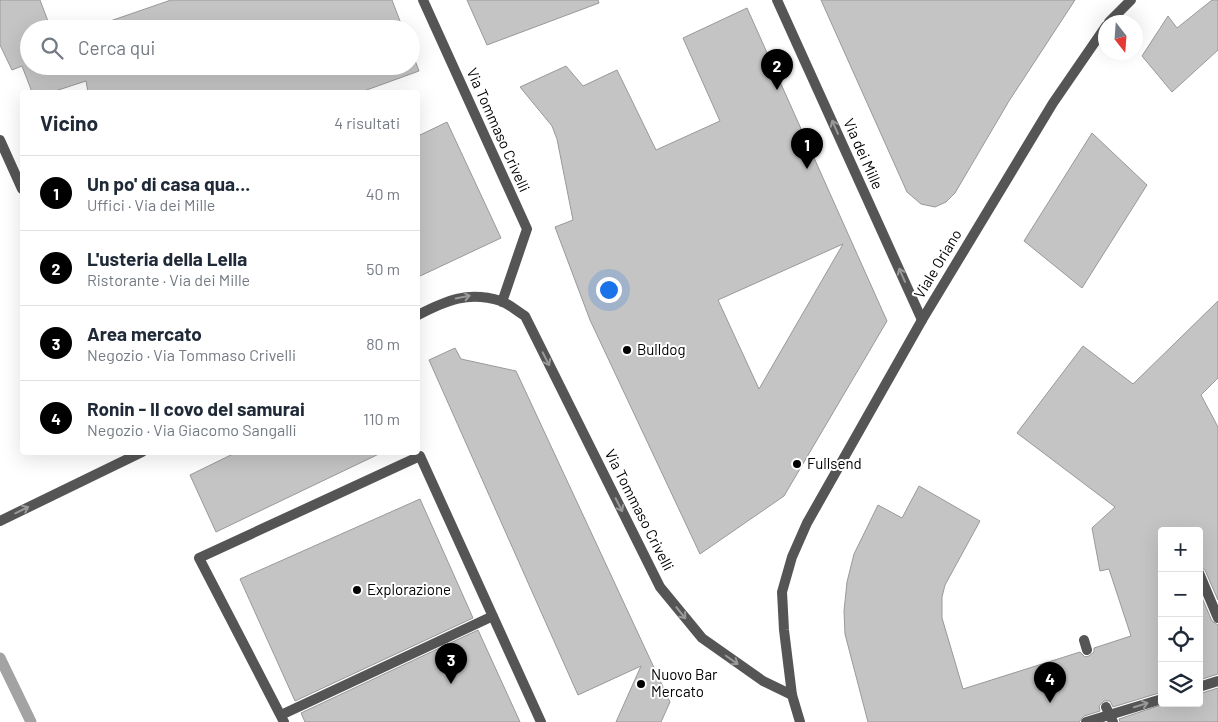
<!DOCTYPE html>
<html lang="it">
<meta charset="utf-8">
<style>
:root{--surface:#fff;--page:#f2f2f3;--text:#1f2937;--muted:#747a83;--line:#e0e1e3;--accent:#000}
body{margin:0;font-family:Barlow,sans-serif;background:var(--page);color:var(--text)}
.controls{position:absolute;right:15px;bottom:15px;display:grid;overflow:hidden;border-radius:5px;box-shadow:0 5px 20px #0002}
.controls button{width:45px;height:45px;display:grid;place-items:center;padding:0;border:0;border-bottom:1px solid var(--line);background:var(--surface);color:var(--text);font:25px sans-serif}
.compass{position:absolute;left:1098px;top:15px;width:45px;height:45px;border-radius:50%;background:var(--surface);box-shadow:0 5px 20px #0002;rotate:163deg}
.you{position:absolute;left:608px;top:289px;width:18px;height:18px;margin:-12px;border:4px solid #fff;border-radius:50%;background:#1a73e8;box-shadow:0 0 0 8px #1a73e833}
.badge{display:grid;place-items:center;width:32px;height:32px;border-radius:50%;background:var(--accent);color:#fff;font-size:16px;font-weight:700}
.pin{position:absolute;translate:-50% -41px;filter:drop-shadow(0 1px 2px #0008)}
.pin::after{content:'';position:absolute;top:26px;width:18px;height:15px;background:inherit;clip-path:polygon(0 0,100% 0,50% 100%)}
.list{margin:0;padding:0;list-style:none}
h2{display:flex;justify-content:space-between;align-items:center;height:65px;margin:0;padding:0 20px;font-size:21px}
h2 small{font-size:16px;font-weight:400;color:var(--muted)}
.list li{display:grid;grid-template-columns:32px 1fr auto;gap:15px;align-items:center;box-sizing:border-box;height:75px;padding:0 20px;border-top:1px solid var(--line)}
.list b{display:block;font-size:19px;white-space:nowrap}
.list p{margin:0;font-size:16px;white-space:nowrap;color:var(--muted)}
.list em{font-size:16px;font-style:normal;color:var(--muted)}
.icon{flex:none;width:28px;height:28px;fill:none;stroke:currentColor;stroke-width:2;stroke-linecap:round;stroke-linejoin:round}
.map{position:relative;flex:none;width:1218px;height:722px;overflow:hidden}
.search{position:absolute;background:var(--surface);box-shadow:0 5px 20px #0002;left:20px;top:20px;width:400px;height:55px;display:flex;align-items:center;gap:12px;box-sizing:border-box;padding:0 18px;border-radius:28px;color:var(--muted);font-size:19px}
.panel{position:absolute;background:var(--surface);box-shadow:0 5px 20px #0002;left:20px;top:90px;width:400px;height:365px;border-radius:5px}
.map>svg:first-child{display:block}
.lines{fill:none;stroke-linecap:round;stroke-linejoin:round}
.stream{stroke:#a3a3a3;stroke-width:11}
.building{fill:#c4c4c4;stroke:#999;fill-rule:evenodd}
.service{stroke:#555;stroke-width:10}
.minor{stroke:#555;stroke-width:10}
.tertiary{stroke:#555;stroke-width:10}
.oneway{stroke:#999}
.poi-dot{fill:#000;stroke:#fff;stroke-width:2}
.labels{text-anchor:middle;stroke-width:4;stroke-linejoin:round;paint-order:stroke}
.street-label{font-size:15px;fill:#000;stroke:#fff}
.poi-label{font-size:15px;fill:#000;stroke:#fff;text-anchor:start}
</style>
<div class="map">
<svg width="1218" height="722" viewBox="0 0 1218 722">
<rect width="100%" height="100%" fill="#fff"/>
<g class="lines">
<path class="stream" d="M0,658l31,64"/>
</g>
<path class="building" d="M0,0h40l11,29h-22v37h382v-16l8,21 -58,21h-273l-2,-11 -34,11h-20l-10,-26 -10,4 -12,-25z
M171,0h221l11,29h-316z
M467,0h131l1,3 -112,42z
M821,0h254l-66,101 -54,92 -9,9 -11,5 -14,-3 -14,-12z
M1212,0h6v50l-46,42 -30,-36 26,-40 9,12z
M747,8l140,313 -103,175 -84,58 -110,-234 -35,-93 18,-7 -16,-81 -5,-13 -32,-39 46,-21 17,20 34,-16 39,80 64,-29 -37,-83zM843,244l-84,145 -41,-89z
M447,122l54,116 -83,39v-141z
M1092,133l55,52 -65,103 -58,-47z
M1218,301v77l-17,17 17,32v173l-13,-30 -6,-4v-35h-37v161l-49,15 -3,-6h-6l-5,5 1,5 -16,5 -5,6h-211l-23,-88 -1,-23 3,-29 7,-28 24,-49 24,13 17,-32 61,35 -35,64 -3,12v21l21,71 117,-37 5,5 4,-1 5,-4v-4l37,-12 -22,-67 -9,2 -8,-43 23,-21 -98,-74 66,-87 50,38z
M455,348l6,11 55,12 154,331 -9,20h-45l25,-56 -63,29 -149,-335z
M237,452h146l-167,80 -26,-57z
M420,499l53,119 -178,83 -55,-122z
M1199,591l13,30 6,4v49l-19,6z
M478,630l42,92h-215l-4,-9z
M1218,688v34h-98l-1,-3 48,-16h32v-9z"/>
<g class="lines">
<path class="service" d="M1084,640l3,10
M1106,707l7,15
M281,715l212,-99
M284,722l-85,-164 221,-102 121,266"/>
<path class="minor" d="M423,0l104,229 -25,73
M777,0l145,320
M0,140l22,49
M418,315c29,-15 50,-24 83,-14 8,3 16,10 24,15l135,271 42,51 61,43 29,14
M0,521l142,-69
M1199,573l19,45
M1199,687l19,-6
M1086,722l76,-23"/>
<path class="tertiary" d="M1109,22l22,-22
M800,722l-8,-27 -8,-65 -2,-38 10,-35 15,-34 115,-203 131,-217 53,-77"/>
</g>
<defs><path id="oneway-shaft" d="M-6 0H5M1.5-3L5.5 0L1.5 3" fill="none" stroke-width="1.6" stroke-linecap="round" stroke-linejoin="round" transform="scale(1.25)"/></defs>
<g class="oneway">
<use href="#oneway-shaft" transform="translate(835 127) rotate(-114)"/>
<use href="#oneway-shaft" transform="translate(902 275) rotate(-114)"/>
<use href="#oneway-shaft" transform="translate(463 297) rotate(-12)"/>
<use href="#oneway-shaft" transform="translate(546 359) rotate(63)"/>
<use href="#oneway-shaft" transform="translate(619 505) rotate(63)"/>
<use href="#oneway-shaft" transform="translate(22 510) rotate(-26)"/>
<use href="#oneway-shaft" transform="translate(681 613) rotate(51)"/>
<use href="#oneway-shaft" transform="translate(732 660) rotate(35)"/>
<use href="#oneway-shaft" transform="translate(1141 705) rotate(-17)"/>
</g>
<g class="poi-dot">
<circle cx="627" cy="350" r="5"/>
<circle cx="797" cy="464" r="5"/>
<circle cx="357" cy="590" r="5"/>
<circle cx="641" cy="684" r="5"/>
</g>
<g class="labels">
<g class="street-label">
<text transform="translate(498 130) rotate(66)" y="5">Via Tommaso Crivelli</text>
<text transform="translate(863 154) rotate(66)" y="5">Via dei Mille</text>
<text transform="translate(938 264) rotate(-59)" y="5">Viale Oriano</text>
<text transform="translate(639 510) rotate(63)" y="5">Via Tommaso Crivelli</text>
</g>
<g class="poi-label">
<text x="637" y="355">Bulldog</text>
<text x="807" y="469">Fullsend</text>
<text x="367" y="595">Explorazione</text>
<text x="651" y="680">Nuovo Bar<tspan x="651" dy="17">Mercato</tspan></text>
</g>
</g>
</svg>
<div class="controls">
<button>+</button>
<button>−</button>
<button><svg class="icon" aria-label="locate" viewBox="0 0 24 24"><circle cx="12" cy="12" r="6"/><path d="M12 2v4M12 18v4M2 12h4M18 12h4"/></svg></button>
<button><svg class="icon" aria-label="layers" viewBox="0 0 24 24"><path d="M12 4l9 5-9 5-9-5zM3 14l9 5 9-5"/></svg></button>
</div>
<svg class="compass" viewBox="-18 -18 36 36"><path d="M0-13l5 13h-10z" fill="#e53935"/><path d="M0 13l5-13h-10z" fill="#747a83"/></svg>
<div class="you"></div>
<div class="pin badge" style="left:807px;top:169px">1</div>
<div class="pin badge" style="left:777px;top:90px">2</div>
<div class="pin badge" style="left:451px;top:684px">3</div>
<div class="pin badge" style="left:1050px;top:703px">4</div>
<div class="search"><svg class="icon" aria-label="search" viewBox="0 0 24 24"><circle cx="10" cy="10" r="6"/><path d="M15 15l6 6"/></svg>Cerca qui</div>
<section class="panel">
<h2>Vicino<small>4 risultati</small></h2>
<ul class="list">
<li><span class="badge">1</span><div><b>Un po' di casa qua...</b><p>Uffici · Via dei Mille</p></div><em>40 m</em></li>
<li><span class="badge">2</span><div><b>L'usteria della Lella</b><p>Ristorante · Via dei Mille</p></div><em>50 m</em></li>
<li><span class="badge">3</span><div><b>Area mercato</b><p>Negozio · Via Tommaso Crivelli</p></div><em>80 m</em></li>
<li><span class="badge">4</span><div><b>Ronin - Il covo del samurai</b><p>Negozio · Via Giacomo Sangalli</p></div><em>110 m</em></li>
</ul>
</section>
</div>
